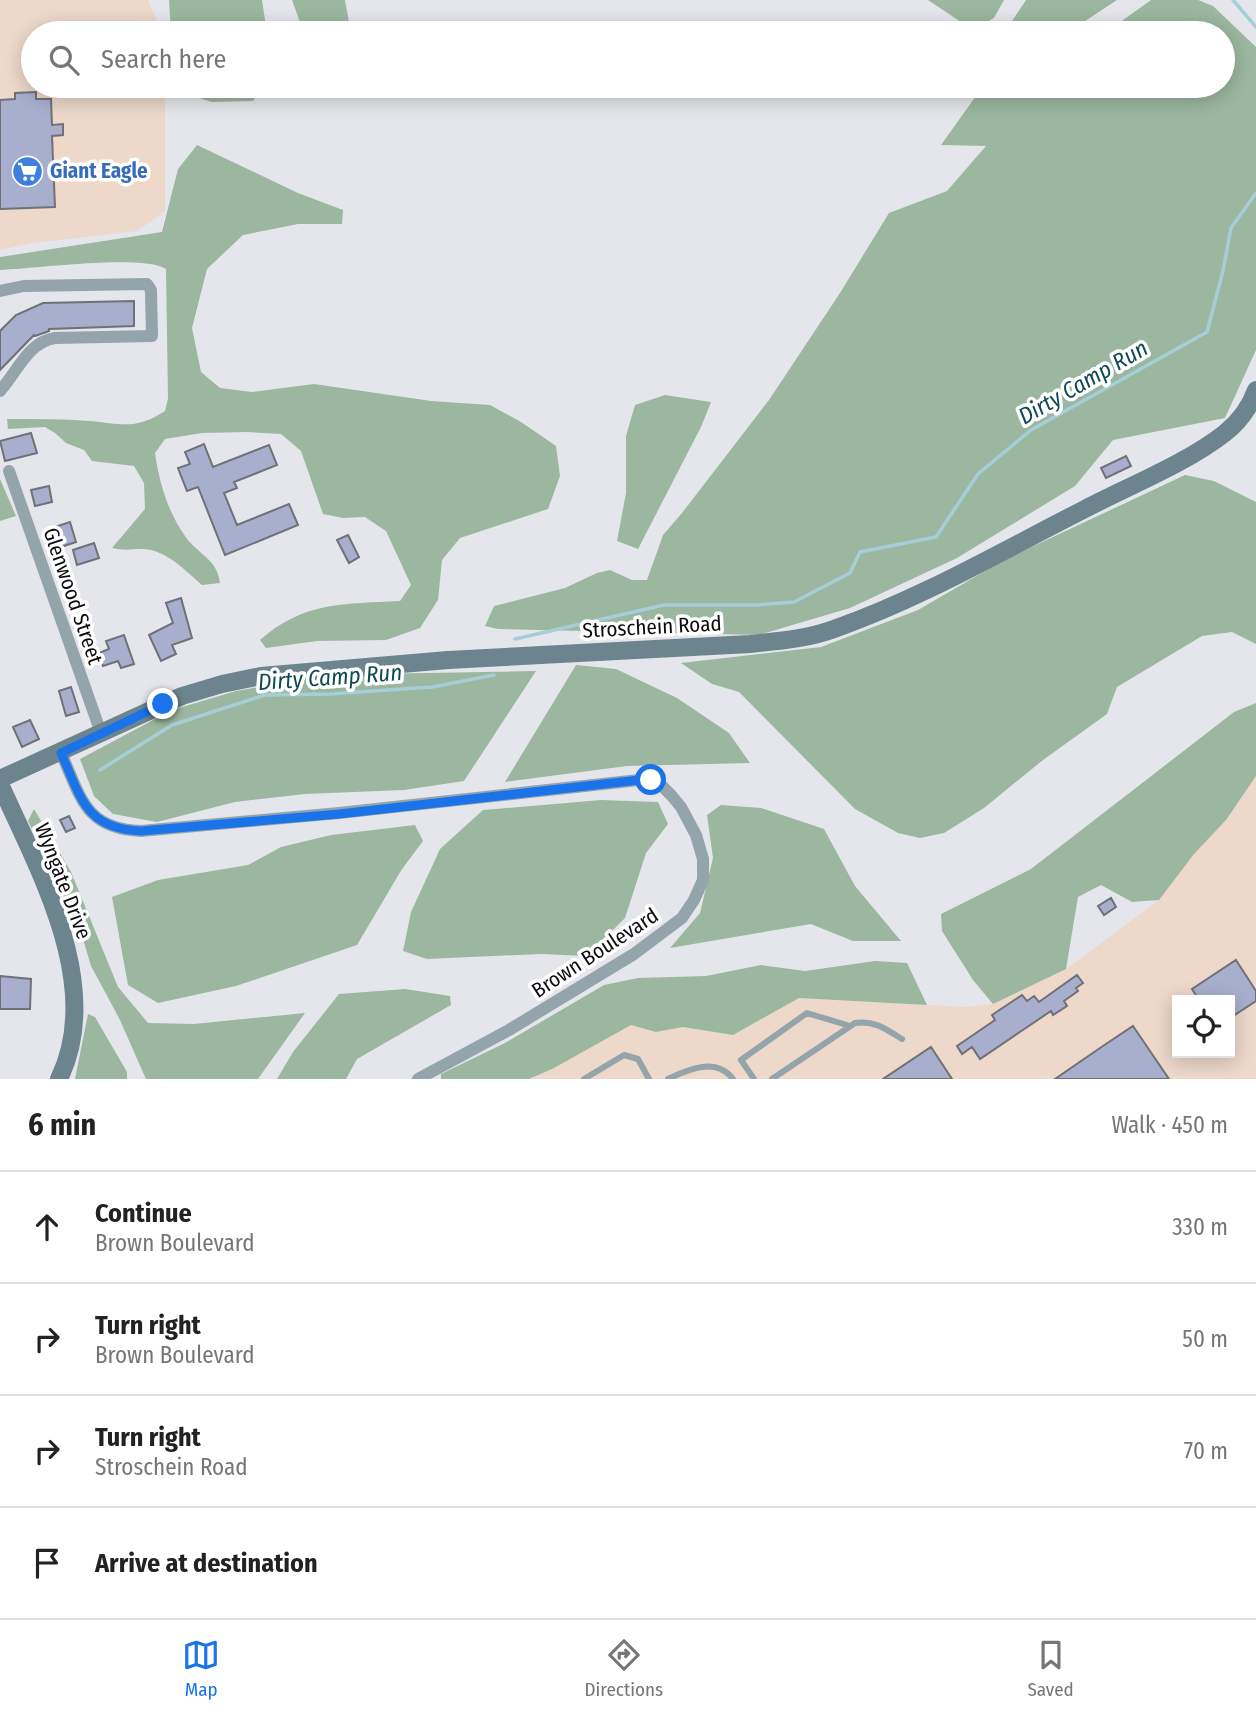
<!DOCTYPE html>
<meta charset="utf-8">
<style>
:root{--surface:#fff;--page:#f2f2f2;--text:#222;--muted:#767676;--line:#e0e0e0;--accent:#1a73e8}
body{margin:0;font-family:"Fira Sans Condensed",sans-serif;background:var(--page);color:var(--text)}
.controls{position:absolute;right:21px;bottom:21px;display:grid;overflow:hidden;border-radius:0px;box-shadow:0 4px 18px #0003}
.controls button{width:63px;height:63px;display:grid;place-items:center;padding:0;border:0;border-bottom:2px solid var(--line);background:var(--surface);color:var(--text);font:35px sans-serif}
.stop{position:absolute;width:21px;height:21px;margin:-16px;border:5px solid #1a73e8;border-radius:50%;background:#fff}
.stop.end{background:#1a73e8;border-color:#fff;box-shadow:0 2px 7px #0008}
.list{margin:0;padding:0;list-style:none}
h2{display:flex;justify-content:space-between;align-items:center;height:91px;margin:0;padding:0 28px;font-size:30px}
h2 small{font-size:23px;font-weight:400;color:var(--muted)}
.list li{display:grid;grid-template-columns:46px 1fr auto;gap:21px;align-items:center;box-sizing:border-box;height:112px;padding:0 28px;border-top:2px solid var(--line)}
.list b{display:block;font-size:26px;white-space:nowrap}
.list p{margin:0;font-size:23px;white-space:nowrap;color:var(--muted)}
.list em{font-size:23px;font-style:normal;color:var(--muted)}
.icon{flex:none;width:38px;height:38px;fill:none;stroke:currentColor;stroke-width:2;stroke-linecap:round;stroke-linejoin:round}
.map{position:relative;flex:none;width:1256px;height:1079px;overflow:hidden}
.search{position:absolute;background:var(--surface);box-shadow:0 4px 18px #0003;left:21px;right:21px;top:21px;height:77px;display:flex;align-items:center;gap:18px;box-sizing:border-box;padding:0 24px;border-radius:38px;color:var(--muted);font-size:26px}
.sheet{height:539px;background:var(--surface)}
nav{display:flex;justify-content:space-around;align-items:center;box-sizing:border-box;height:98px;border-top:2px solid var(--line);background:var(--surface);font-size:19px;color:var(--muted)}
nav a{display:grid;justify-items:center;gap:4px}
nav .on{color:var(--accent)}
.map>svg:first-child{display:block}
.commercial{fill:#edd8ca;fill-rule:evenodd}
.forest{fill:#9bb79f}
.lines{fill:none;stroke-linecap:round;stroke-linejoin:round}
.stream{stroke:#a5ced8;stroke-width:3.5}
.building{fill:#a8afce;stroke:#707176;stroke-width:2}
.lane{stroke:#94a4ab;stroke-width:6}
.street{stroke:#94a4ab;stroke-width:12}
.secondary{stroke:#6c848d;stroke-width:18}
.route{stroke:#1a73e8;stroke-width:9}
.labels{text-anchor:middle;stroke-width:7;stroke-linejoin:round;paint-order:stroke}
.shop-label{font-size:21px;font-weight:bold;fill:#366cbe;stroke:#fff;text-anchor:start}
.street-label{font-size:21px;fill:#0b0b0d;stroke:#fff}
.water-label{font-size:23px;font-style:italic;fill:#0e4955;stroke:#fff}
</style>
<div class="map">
<svg width="1256" height="1079" viewBox="0 0 1256 1079">
<rect width="100%" height="100%" fill="#e5e6eb"/>
<path class="commercial" d="M0,0h148l14,33h-129v53h132v125l-28,20 -104,12 -33,7z
M1256,776v303h-727l25,-11 77,-43 25,7 27,-5 50,8 66,-37 166,9 28,-3 73,-35 93,-69 35,-46 32,-34zM1177,1000h53v53h-53z"/>
<path class="forest" d="M169,0h93l5,33h-96z
M292,0h53l6,33h-47z
M928,0h76l-10,18 -21,12z
M1026,0h91l-50,33h-63z
M1151,0h47l15,6 43,41v303l-31,68 -112,22 -38,46 -118,72 -107,50 -91,27 -261,-6 -13,-3 9,-20 71,-18 32,-15 13,-3 22,10h15l16,-45 19,-22 87,-113 71,-107 49,-80 58,-22 39,-45 -45,-1 42,-59h240v-53h-118z
M173,86h90l-10,15 -41,1 -39,-12z
M197,145l101,48 45,17 -1,14h-44l-55,11 -36,34 -15,59 9,44 19,16 32,4 62,-8 117,17 59,4 31,17 35,24 4,30 -12,33 -88,29 -18,22 -4,40 -18,28 -34,12 -69,1 -51,7 -6,-8c44,-39 85,-36 140,-39l11,-16 -25,-54 -21,-14 -22,1 -20,-4 -22,-63 -20,-17 -34,-2 -45,1 -37,6 -10,14c4,29 13,59 30,83 13,19 32,22 35,47l-18,2c-15,-13 -31,-30 -51,-35 -12,-3 -23,2 -39,-2l33,-39 -1,-26 -10,-17 -42,-5 -8,-11 -18,-7 -11,-10 -10,-6 -37,2 -1,-10c27,0 56,0 83,2 32,3 46,9 75,-10l3,-12 -2,-130c-25,-15 -132,0 -166,1v-13l162,-25 16,-63z
M665,395l46,7 -10,25 -63,122 -21,-8 9,-48v-57l9,-31z
M1185,475l29,6 42,21v142l-24,-12 -30,4 -85,51 -10,27 -64,46 -59,48 -40,25 -24,5 -22,-5 -43,-24 -116,-117 -27,-8 -31,-21 140,-16 97,-37 86,-50z
M0,479l16,37 -16,5z
M576,665l40,4 61,29 52,35 21,30 -123,3 -122,16z
M536,671l-72,110 -60,9 -99,4 -70,8 -78,20 -44,-8 -19,-18 -14,-37 92,-49 64,-19 52,-9 85,-8z
M1256,703v73l-30,44 -32,34 -35,46 -27,2 -31,-17 -23,12 -12,72 -73,35 -20,-24 -31,-49 -1,-17 90,-45 203,-157z
M601,800l57,2 10,22 -22,29 -21,65 -38,38 -46,-2 -114,5 -24,-8 8,-39 29,-63 43,-39z
M721,805l40,3 63,21 31,57 46,55h-48l-42,-17 -141,24 30,-35 13,-55 -6,-43z
M34,809l37,63 47,115 30,36 46,1 111,-11 -47,66h-112l-27,-61 -28,-52 -10,-34 -53,-111z
M415,825l8,16 -21,28 -45,76 -121,41 -78,17 -30,-18 -16,-88 46,-17 90,-15 33,-18 50,-12z
M875,961l32,2 20,42 -128,-7 -66,37 -50,-8 -27,5 -25,-7 -77,43 -25,11h-88v-5l64,-31 99,-58 34,-7 68,-2 55,-11 44,6z
M405,989l45,7 1,9 -94,54 -11,20h-69l16,-27 46,-58z
M88,1014l7,3 32,55v7h-52z"/>
<g class="lines">
<path class="stream" d="M1233,0l23,27
M515,639l149,-34h92l38,-3 56,-29 10,-21 76,-15 42,-63 53,-44 176,-98 16,-61 8,-43 25,-35
M100,770l72,-45 93,-30 65,-1 102,-7 62,-12"/>
</g>
<path class="building" d="M36,92v7h15l1,26 11,-1v11l-11,1 3,71 -55,2v-109l15,-1v-6z
M134,301v25l-85,3v2l-14,5 -1,-1 -34,35v-39l16,-16 27,-12z
M31,433l6,20 -32,8 -5,-20z
M204,444l9,23 56,-22 8,20 -43,17 3,6 -13,5 13,32 52,-21 9,21 -73,30 -27,-68 -11,4 -9,-23 12,-4 -5,-12z
M1126,456l5,10 -25,12 -5,-10z
M49,486l3,16 -17,4 -4,-16z
M70,522l6,20 -24,8 -6,-20z
M348,535l11,22 -10,6 -12,-23z
M94,543l5,15 -22,7 -4,-15z
M181,598l11,40 -20,7 4,9 -15,7 -12,-26 24,-12 -7,-20z
M124,635l10,29 -13,4 -3,-7 -15,5 -4,-13 10,-4 -3,-8z
M71,687l8,25 -13,4 -7,-25z
M30,720l9,19 -17,8 -9,-20z
M69,816l6,12 -9,4 -6,-12z
M1111,898l5,9 -12,8 -6,-9z
M1236,960l20,31v10l-26,17v-18h-31l-7,-11z
M1077,975l6,8 -7,5 2,3 -14,10 3,5 -14,9 -2,-4 -71,48 -8,-12 -10,7 -5,-8 38,-26 -3,-5 30,-20 5,6 7,-5 5,6z
M0,976l31,3 -1,30h-30z
M1133,1026l36,53h-114l45,-31z
M931,1047l21,32h-69z"/>
<g class="lines">
<path class="lane" d="M584,1079l40,-24 14,4 11,20
M668,1079c21,-10 48,-22 65,0
M754,1079l-13,-19 66,-47 43,13
M772,1079l83,-56c19,-3 31,6 47,16"/>
<path class="street" d="M0,291l24,-5 123,-2 4,6 1,46 -97,2c-27,4 -37,33 -55,53
M9,471l92,262
M61,753c20,44 24,76 80,78l198,-18 300,-33h12l10,5 10,10 10,12 15,28 7,24v21l-9,20 -12,18 -48,36 -125,76 -91,49"/>
<path class="secondary" d="M0,779l182,-83 40,-12 39,-8 187,-16 302,-16c29,-3 57,-5 84,-15 86,-30 170,-79 251,-120 44,-23 102,-46 140,-76 15,-12 25,-26 31,-43
M0,784c38,86 105,201 59,295"/>
</g>
<g class="lines">
<path class="route" d="M163,704l-102,49c20,44 24,76 80,78l198,-17 300,-34h12"/>
</g>
<defs>
<symbol id="supermarket-disc" viewBox="-11 -11 22 22"><circle r="9.5" fill="#3f7fe0" stroke="#fff"/><path d="M-6-5.5h2.5l.6 2H6L4.5 2H-2.5L-4.4-4H-6ZM-1.5 3.2a1.3 1.3 0 1 0 .1 0ZM3 3.2a1.3 1.3 0 1 0 .1 0Z" fill="#fff"/></symbol>
</defs>
<g fill-rule="evenodd">
<use href="#supermarket-disc" x="10" y="154" width="35" height="35"/>
</g>
<g class="labels">
<g class="shop-label">
<text x="50" y="178">Giant Eagle</text>
</g>
<g class="street-label">
<text transform="translate(73 596) rotate(71)" y="7">Glenwood Street</text>
<text transform="translate(652 627) rotate(-3)" y="7">Stroschein Road</text>
<text transform="translate(63 881) rotate(69)" y="7">Wyngate Drive</text>
<text transform="translate(595 953) rotate(-33)" y="7">Brown Boulevard</text>
</g>
<g class="water-label">
<text transform="translate(1083 382) rotate(-30)" y="8">Dirty Camp Run</text>
<text transform="translate(330 677) rotate(-4)" y="8">Dirty Camp Run</text>
</g>
</g>
</svg>
<div class="controls">
<button><svg class="icon" aria-label="locate" viewBox="0 0 24 24"><circle cx="12" cy="12" r="6"/><path d="M12 2v4M12 18v4M2 12h4M18 12h4"/></svg></button>
</div>
<div class="stop" style="left:651px;top:780px"></div>
<div class="stop end" style="left:163px;top:704px"></div>
<div class="search"><svg class="icon" aria-label="search" viewBox="0 0 24 24"><circle cx="10" cy="10" r="6"/><path d="M15 15l6 6"/></svg>Search here</div>
</div>
<section class="sheet">
<h2>6 min<small>Walk · 450 m</small></h2>
<ul class="list">
<li><svg class="icon" aria-label="ahead" viewBox="0 0 24 24"><path d="M12 20V5M6 11l6-6 6 6"/></svg><div><b>Continue</b><p>Brown Boulevard</p></div><em>330 m</em></li>
<li><svg class="icon" aria-label="right" viewBox="0 0 24 24"><path d="M7 20v-9h11M14 6l5 5-5 5"/></svg><div><b>Turn right</b><p>Brown Boulevard</p></div><em>50 m</em></li>
<li><svg class="icon" aria-label="right" viewBox="0 0 24 24"><path d="M7 20v-9h11M14 6l5 5-5 5"/></svg><div><b>Turn right</b><p>Stroschein Road</p></div><em>70 m</em></li>
<li><svg class="icon" aria-label="arrive" viewBox="0 0 24 24"><path d="M6 21V4h12l-3 4 3 4H6"/></svg><div><b>Arrive at destination</b></div></li>
</ul>
</section>
<nav>
<a class="on"><svg class="icon" aria-label="map" viewBox="0 0 24 24"><path d="M3 6l6-2 6 2 6-2v14l-6 2-6-2-6 2zM9 4v14M15 6v14"/></svg>Map</a>
<a><svg class="icon" aria-label="directions" viewBox="0 0 24 24"><path d="M12 3l9 9-9 9-9-9zM9 14v-3h6M13 9l2 2-2 2"/></svg>Directions</a>
<a><svg class="icon" aria-label="saved" viewBox="0 0 24 24"><path d="M7 4h10v16l-5-4-5 4z"/></svg>Saved</a>
</nav>
